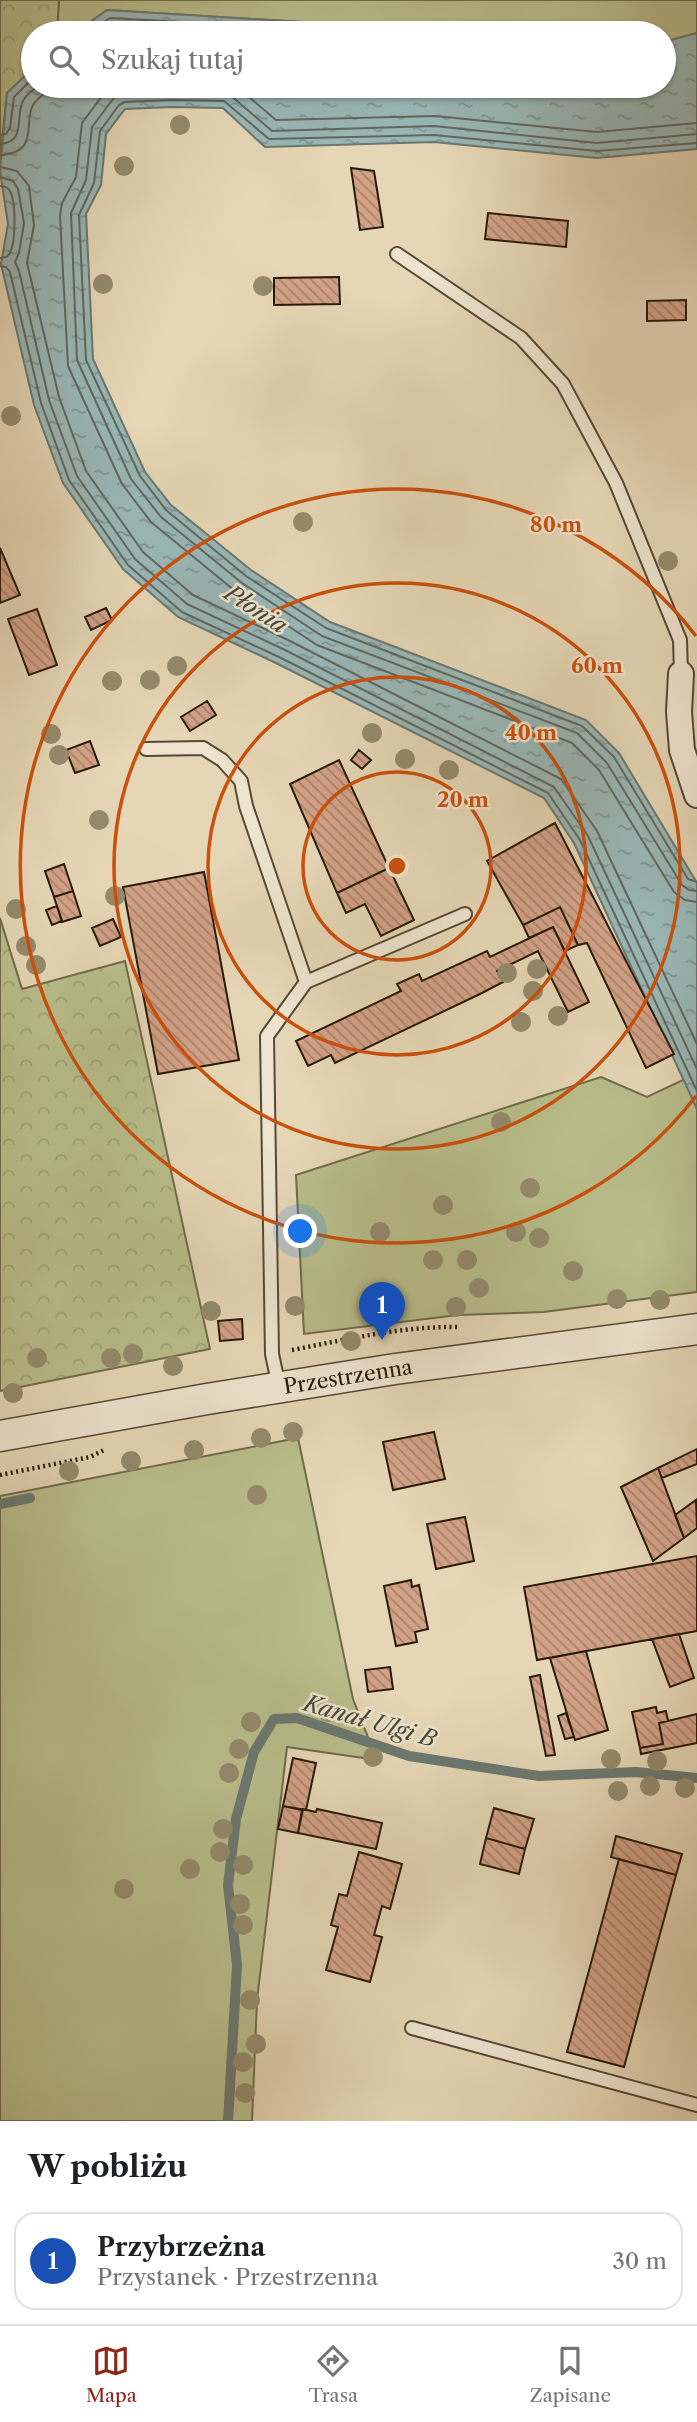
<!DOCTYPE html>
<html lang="pl">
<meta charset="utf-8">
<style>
:root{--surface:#fff;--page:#f6f6f6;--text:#202124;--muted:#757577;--line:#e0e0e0;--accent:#8f2418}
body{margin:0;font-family:"Libre Caslon Text",serif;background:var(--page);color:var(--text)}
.you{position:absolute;left:301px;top:1232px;width:24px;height:24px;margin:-18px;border:5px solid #fff;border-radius:50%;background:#1a73e8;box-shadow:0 0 0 10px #1a73e833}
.badge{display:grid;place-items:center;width:46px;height:46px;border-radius:50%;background:var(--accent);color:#fff;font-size:23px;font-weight:700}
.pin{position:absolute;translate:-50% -58px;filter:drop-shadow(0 2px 4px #0008)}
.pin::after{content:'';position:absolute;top:37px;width:24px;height:21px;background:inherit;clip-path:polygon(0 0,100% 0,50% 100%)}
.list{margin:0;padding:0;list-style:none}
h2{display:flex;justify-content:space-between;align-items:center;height:91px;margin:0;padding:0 28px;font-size:30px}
h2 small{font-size:23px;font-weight:400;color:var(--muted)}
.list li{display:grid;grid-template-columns:46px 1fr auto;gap:21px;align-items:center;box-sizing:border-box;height:98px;margin:0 14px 14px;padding:0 14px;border:2px solid var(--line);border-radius:21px}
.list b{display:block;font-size:26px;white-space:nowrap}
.list p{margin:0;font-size:23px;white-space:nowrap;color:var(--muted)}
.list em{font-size:23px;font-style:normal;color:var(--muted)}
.icon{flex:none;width:38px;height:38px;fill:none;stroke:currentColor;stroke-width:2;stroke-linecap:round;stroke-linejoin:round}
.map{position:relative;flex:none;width:697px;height:2121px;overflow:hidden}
.search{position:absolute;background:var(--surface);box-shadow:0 2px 5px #0004;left:21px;right:21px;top:21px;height:77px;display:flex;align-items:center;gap:18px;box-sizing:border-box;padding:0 24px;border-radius:38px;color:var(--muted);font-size:26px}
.sheet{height:203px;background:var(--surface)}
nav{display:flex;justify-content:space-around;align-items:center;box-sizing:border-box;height:98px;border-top:2px solid var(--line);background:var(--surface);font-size:19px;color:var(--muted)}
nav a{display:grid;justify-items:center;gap:4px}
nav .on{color:var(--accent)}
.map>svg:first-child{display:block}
.green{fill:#b8bd8b;stroke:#706c4a;stroke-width:2}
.forest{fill:url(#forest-crowns);stroke:#706c4a;stroke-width:2}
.water{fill:url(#water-ripples);stroke:#6b7871;stroke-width:2}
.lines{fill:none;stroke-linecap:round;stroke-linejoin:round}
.shore{stroke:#606860;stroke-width:2}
.stream{stroke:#6b7871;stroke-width:10}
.building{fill:url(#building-back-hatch);stroke:#271a0a;stroke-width:2}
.service-casing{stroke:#564935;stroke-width:16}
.minor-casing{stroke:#564935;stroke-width:28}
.tertiary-casing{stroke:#564935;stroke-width:33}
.path{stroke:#271a0a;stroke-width:4.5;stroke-dasharray:2 3.5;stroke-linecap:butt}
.service{stroke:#eee4cf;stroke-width:12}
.minor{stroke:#eee4cf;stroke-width:24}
.tertiary{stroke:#eee4cf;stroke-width:30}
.tree{fill:#948a6c}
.ring{fill:none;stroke:#cb500c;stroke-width:3.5}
.labels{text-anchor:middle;stroke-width:5;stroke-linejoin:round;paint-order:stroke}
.street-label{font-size:21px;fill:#271a0a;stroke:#eee4cf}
.water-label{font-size:23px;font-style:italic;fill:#49493e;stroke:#eee4cf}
.centre{fill:#cb500c;stroke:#eee4cf;stroke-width:3.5}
.ring-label{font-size:21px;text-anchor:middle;font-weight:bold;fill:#cb500c;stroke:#eee4cf;stroke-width:5;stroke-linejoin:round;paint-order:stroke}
</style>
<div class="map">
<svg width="697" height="2121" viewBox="0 0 697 2121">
<defs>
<pattern id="forest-crowns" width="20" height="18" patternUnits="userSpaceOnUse" patternTransform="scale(1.75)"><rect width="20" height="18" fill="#b8bd8b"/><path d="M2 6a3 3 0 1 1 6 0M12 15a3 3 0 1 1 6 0" fill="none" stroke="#9ea277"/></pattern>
<pattern id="water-ripples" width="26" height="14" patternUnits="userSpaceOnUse" patternTransform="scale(1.75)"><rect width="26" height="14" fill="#99b7b6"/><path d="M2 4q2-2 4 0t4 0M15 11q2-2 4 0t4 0" fill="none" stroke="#7d9492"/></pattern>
<pattern id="building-back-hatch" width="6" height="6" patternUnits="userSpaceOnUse" patternTransform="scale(1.75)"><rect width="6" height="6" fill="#d2a186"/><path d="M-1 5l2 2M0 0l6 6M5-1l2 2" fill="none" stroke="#aa826c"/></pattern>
</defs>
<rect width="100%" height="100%" fill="#e5d6b5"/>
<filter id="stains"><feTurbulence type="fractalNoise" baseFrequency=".00286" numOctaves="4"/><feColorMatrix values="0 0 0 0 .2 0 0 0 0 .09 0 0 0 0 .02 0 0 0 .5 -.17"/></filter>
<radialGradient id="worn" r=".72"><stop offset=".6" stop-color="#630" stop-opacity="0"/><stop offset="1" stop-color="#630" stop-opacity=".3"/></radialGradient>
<path class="green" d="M59,0h638v33l-33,9v-9h-115l-71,-11 -94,5 -277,-17 -32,23h-18z
M601,1077l46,20 38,-18 12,30v183l-153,20 -86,3 -154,19 -8,-159z
M298,1438l55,261 24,61 -90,-13 -30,253 -5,121h-252v-625z"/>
<path class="forest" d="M0,0h59l-2,33h-24v35l-26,26 -7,67z
M0,918l22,71 103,-28 85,388 -210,42z"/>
<path class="water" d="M107,10l277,17 94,-5 71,11h-474z
M697,33v116l-100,9 -163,-16 -169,5 -42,-39 -51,-1 -47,2 -19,25 -5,51 -15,29 7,145 52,113 26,33 80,65 79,52 256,98 33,33 78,130v226l-123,-266 -30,-45 -266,-134 -100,-47 -55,-48 -60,-86 -29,-78 -33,-141 7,-40 -8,-53 7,-78 26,-25v18h631v-44z"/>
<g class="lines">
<path class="shore" d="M87,33l23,-15 264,15
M102,33l11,-6 113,6
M396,33l82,-4 25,4
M113,86l-8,6 -23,31 -6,54 -14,26 -2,13 8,150 54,118 29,38 84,69 82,54 255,98 27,27 75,122 11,8 12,2
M236,86l40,34 159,-4 162,16 100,-9
M697,134l-100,9 -163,-17 -162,5 -43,-37 -56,-3 -54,3 -6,5 -21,28 -6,53 -15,33 6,147 54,119 30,38 81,66 80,53 255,97 30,30 75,122 7,5 8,1
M0,135l6,-1 4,-6 4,-31 19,-19
M697,143l-100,8 -163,-16 -165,4 -45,-38 -52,-1 -47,2 -6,3 -19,26 -6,52 -15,32 7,145 54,116 26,34 80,66 80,52 256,98 32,31 74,122 9,3
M0,144c25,-2 16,-24 22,-41 2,-7 11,-13 16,-17
M0,155c40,-2 23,-32 33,-50 4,-7 14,-13 20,-19
M0,167l17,4 12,15 5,39 -7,38 32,134 27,74 57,81 50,43 97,46 271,138 36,52 100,213
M0,177l13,4 5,8 6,34 -5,30 -4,9 4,9 30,129 28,76 58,83 52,45 98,46 269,137 34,49 109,233
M0,186c5,1 7,0 10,5 6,11 6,50 0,62 -3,5 -5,4 -10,5
M0,266l6,1 4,5 31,131 28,77 59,85 54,47 99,46 267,135 32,47 117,251"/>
<path class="stream" d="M0,1504l30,-6
M228,2121l9,-156 -9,-80 8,-66 18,-67 20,-33 23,-1 112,38 130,20 97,-4 61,6"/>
</g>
<path class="building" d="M351,168l23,3 9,56 -23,3z
M488,213l80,8 -2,26 -81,-8z
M339,277l1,27 -66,1v-27z
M686,300v20l-39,1v-20z
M0,548l20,47 -20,8z
M106,608l6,12 -21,10 -6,-13z
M37,609l20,56 -28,10 -21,-56z
M207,701l9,14 -26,16 -9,-14z
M90,741l9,24 -24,8 -9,-23z
M359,750l12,10 -9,9 -11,-9z
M339,760l50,108 -52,25 -47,-109z
M555,823l119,231 -28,14 -59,-125 -9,2 -18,-38 -37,18 -36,-64z
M64,864l9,27 -19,6 -9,-26z
M389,868l25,52 -33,16 -16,-32 -19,9 -9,-20z
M204,872l35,188 -81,14 -35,-187z
M73,891l8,25 -19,6 -8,-25z
M57,906l5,15 -10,4 -6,-15z
M560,907l18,38 -13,6 -12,-24 -24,11 -6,-13z
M113,919l8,18 -21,9 -8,-18z
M553,927l36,75 -21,10 -30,-61 -41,20 6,11 -23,12 -145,69 -4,-8 -23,11 -12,-25 105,-50 -4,-7 22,-10 3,7 65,-30 3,6z
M242,1319l1,20 -23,2 -2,-20z
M434,1432l11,47 -52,11 -10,-48z
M697,1449v15l-35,14 -4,-10z
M658,1468l26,70 -31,23 -32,-74z
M696,1500l1,28 -13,10 -9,-23z
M465,1517l9,44 -38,8 -9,-45z
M697,1556v75l-160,29 -13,-73z
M411,1580l1,7 7,-2 9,44 -13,3 2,10 -21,4 -12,-60z
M679,1634l15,44 -24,9 -18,-48z
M586,1651l22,79 -33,10 -25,-82z
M390,1667l3,22 -25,3 -3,-22z
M540,1675l15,80 -9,1 -16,-79z
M656,1707l1,6 9,-2 2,10 -9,2 4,21 -23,4 -8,-36z
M566,1713l8,24 -9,2 -7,-23z
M697,1714v29l-56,11 -1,-6 23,-4 -4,-21z
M293,1758l23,5 -10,47 -23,-4z
M283,1806l19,4 -4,23 -20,-4z
M494,1808l40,11 -9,30 -39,-11z
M303,1809l13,3 1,-3 65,14 -6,26 -78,-16z
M616,1836l66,18 -6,21 -65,-18z
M486,1838l39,11 -6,25 -39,-10z
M359,1852l43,12 -12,45 -8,-3 -8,29 8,2 -12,45 -44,-12 12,-43 -7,-2 8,-31 8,2z
M619,1859l57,16 -52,192 -57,-15z"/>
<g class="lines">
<defs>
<path id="service" d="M397,254l124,84 42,46 53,99 64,157 1,34
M146,749l57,-1 19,12 19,21 5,25 60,176
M279,1387l-7,-33 -5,-318 39,-54 159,-68
M412,2028l285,77"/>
<path id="minor" d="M681,674l-2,38 3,38 15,45"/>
<path id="tertiary" d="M0,1436l207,-37 188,-30 302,-40"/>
</defs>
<use href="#service" class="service-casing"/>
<use href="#minor" class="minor-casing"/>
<use href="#tertiary" class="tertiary-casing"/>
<path class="path" d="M292,1350c57,-11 110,-24 168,-23
M0,1475l90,-18 14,-7"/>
<use href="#service" class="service"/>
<use href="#minor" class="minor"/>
<use href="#tertiary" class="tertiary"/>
</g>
<g class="tree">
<circle cx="180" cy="125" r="10"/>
<circle cx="124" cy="166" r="10"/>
<circle cx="103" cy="284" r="10"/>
<circle cx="263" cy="286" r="10"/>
<circle cx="11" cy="416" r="10"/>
<circle cx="303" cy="522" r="10"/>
<circle cx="668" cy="561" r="10"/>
<circle cx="177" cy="666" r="10"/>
<circle cx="150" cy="680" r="10"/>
<circle cx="112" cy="681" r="10"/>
<circle cx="372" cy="733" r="10"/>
<circle cx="51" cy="734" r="10"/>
<circle cx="59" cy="755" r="10"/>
<circle cx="405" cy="759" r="10"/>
<circle cx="449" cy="770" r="10"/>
<circle cx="99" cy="820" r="10"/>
<circle cx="115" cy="896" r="10"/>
<circle cx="16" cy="909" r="10"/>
<circle cx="26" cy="946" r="10"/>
<circle cx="36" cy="965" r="10"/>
<circle cx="537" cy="969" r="10"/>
<circle cx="507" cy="973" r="10"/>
<circle cx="533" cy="991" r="10"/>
<circle cx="558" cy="1016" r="10"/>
<circle cx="521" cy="1022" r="10"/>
<circle cx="501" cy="1122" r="10"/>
<circle cx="530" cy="1188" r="10"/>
<circle cx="443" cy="1205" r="10"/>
<circle cx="380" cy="1232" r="10"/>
<circle cx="516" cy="1232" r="10"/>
<circle cx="539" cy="1238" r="10"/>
<circle cx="433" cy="1260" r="10"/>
<circle cx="467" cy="1260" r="10"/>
<circle cx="573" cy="1271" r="10"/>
<circle cx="479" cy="1288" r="10"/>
<circle cx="385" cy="1295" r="10"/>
<circle cx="617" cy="1299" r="10"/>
<circle cx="660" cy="1300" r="10"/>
<circle cx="295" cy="1306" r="10"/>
<circle cx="456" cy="1307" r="10"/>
<circle cx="211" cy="1311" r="10"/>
<circle cx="351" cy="1341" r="10"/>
<circle cx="133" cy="1354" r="10"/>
<circle cx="37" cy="1358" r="10"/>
<circle cx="111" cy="1358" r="10"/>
<circle cx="173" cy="1366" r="10"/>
<circle cx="13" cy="1393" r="10"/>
<circle cx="293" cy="1432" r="10"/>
<circle cx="261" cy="1438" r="10"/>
<circle cx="194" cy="1450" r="10"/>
<circle cx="131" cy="1461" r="10"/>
<circle cx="69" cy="1471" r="10"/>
<circle cx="257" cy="1495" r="10"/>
<circle cx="328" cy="1712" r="10"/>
<circle cx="251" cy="1722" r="10"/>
<circle cx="239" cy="1749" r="10"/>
<circle cx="373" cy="1757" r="10"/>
<circle cx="611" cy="1759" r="10"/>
<circle cx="657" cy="1761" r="10"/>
<circle cx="229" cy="1773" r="10"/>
<circle cx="650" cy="1786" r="10"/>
<circle cx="685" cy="1788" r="10"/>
<circle cx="618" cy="1791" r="10"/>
<circle cx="223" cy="1829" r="10"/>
<circle cx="220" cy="1852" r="10"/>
<circle cx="243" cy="1865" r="10"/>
<circle cx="190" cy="1869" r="10"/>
<circle cx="124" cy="1889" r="10"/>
<circle cx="240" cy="1904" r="10"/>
<circle cx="243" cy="1925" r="10"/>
<circle cx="250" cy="2000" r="10"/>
<circle cx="256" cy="2044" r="10"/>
<circle cx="243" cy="2062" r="10"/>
<circle cx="245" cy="2093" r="10"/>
</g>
<g class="ring">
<circle cx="397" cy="866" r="94"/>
<circle cx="397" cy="866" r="189"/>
<circle cx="397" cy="866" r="283"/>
<path d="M696 1096A377 377 0 1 1 696 636"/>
</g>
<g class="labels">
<g class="street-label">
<text transform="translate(348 1377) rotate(-9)" y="7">Przestrzenna</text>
</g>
<g class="water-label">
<text transform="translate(256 609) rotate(33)" y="8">Płonia</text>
<text transform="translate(370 1721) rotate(16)" y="8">Kanał Ulgi B</text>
</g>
</g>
<circle cx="397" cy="866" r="10" class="centre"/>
<g class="ring-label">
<text x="556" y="532">80 m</text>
<text x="597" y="673">60 m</text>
<text x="531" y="740">40 m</text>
<text x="463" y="807">20 m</text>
</g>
<rect width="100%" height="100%" filter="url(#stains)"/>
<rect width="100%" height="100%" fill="url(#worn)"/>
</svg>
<div class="you"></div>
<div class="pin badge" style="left:382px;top:1340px;background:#1a4fb4">1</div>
<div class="search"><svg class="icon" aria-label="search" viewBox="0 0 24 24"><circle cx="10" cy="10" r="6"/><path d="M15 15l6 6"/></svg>Szukaj tutaj</div>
</div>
<section class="sheet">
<h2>W pobliżu<small></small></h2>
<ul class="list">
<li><span class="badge" style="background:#1a4fb4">1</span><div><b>Przybrzeżna</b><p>Przystanek · Przestrzenna</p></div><em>30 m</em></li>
</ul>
</section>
<nav>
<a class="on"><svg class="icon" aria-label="map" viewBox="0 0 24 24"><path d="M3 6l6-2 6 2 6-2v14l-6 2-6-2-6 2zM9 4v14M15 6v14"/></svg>Mapa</a>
<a><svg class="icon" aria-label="directions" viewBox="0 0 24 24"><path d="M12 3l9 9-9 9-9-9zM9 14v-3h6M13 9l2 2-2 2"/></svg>Trasa</a>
<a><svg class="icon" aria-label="saved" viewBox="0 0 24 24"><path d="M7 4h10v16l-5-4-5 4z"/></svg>Zapisane</a>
</nav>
